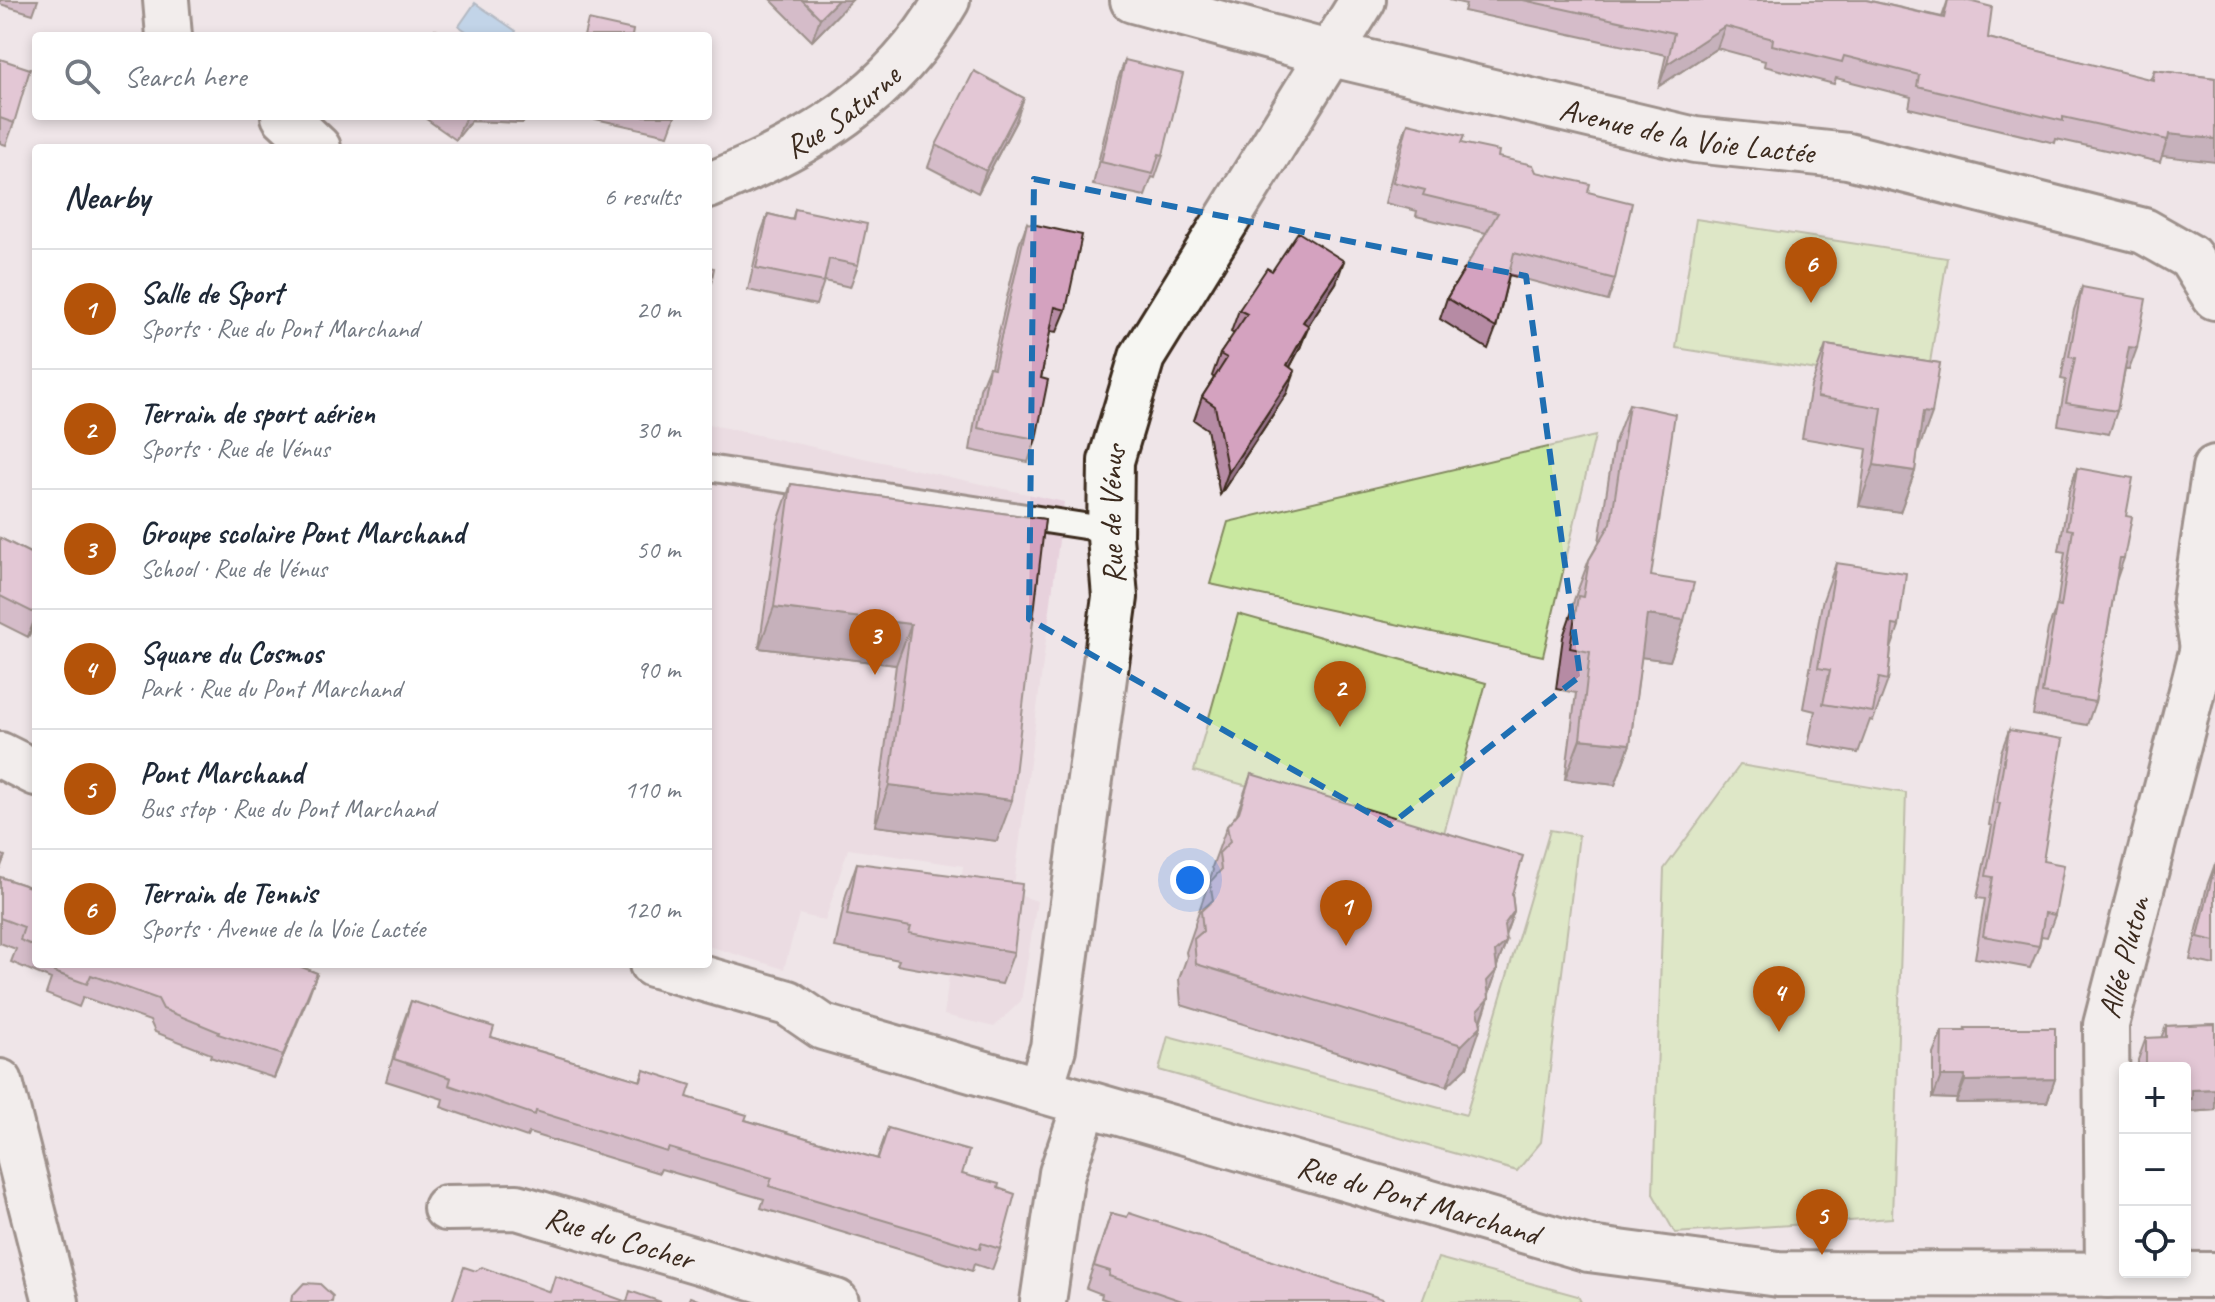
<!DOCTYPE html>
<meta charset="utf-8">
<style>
:root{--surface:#fff;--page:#f6f6f7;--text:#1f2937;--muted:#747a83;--line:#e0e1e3;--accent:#b45309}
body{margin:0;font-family:Caveat,sans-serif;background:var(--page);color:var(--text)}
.controls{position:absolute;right:24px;bottom:24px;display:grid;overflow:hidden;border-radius:8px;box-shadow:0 4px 12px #0003}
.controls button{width:72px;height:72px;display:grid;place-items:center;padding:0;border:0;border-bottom:2px solid var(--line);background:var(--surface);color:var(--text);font:40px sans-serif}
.you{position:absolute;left:1190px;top:880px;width:28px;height:28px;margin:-20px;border:6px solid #fff;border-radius:50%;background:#1a73e8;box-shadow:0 0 0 12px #1a73e833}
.badge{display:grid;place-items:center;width:52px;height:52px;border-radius:50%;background:var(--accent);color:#fff;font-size:26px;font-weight:700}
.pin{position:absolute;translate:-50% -66px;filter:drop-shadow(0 2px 4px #0008)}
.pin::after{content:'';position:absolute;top:42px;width:28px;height:24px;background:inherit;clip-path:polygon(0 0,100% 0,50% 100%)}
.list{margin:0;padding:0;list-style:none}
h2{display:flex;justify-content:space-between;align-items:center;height:104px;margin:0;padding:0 32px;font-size:34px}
h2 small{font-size:26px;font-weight:400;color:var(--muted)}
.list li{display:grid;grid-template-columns:52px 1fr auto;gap:24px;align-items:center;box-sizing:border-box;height:120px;padding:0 32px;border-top:2px solid var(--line)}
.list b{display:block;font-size:30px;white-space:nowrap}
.list p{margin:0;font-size:26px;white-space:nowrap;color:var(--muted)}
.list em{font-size:26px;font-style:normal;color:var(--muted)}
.icon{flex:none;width:44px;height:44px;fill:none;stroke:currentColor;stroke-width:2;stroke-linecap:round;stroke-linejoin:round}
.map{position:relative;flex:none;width:2215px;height:1302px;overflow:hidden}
.search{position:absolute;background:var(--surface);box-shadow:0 4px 12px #0003;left:32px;top:32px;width:680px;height:88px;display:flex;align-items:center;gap:20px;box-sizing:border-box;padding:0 28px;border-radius:8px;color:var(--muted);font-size:30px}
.panel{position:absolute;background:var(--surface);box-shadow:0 4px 12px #0003;left:32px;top:144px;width:680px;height:824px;border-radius:8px}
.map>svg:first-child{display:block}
.built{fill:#e7d1dc}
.green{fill:#c9e8a0;stroke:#82895f;stroke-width:2}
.water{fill:#8cbfe8;stroke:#6c8397;stroke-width:2}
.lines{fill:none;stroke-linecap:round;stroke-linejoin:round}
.service-casing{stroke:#3b2a1e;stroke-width:30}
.minor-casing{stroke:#3b2a1e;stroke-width:50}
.service{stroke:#f6f6f2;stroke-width:24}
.minor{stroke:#f6f6f2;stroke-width:44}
.wall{fill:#b68ba4;stroke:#3b2a1e;stroke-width:2}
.shaded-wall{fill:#947186;stroke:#3b2a1e;stroke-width:2}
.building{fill:#d4a2bf;stroke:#3b2a1e;stroke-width:2}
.marked{fill:none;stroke:#1f6fb2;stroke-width:6;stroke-dasharray:16 10;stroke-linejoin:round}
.labels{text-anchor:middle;stroke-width:6;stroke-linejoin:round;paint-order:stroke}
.street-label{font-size:32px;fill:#3b2a1e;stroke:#f6f6f2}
</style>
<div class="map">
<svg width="2215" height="1302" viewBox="0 0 2215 1302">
<rect width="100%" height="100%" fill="#efe5e8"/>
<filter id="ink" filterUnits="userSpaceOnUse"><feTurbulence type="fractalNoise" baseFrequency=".0125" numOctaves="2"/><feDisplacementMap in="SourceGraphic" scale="16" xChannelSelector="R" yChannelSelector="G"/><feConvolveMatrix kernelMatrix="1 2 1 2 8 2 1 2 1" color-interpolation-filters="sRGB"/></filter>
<g filter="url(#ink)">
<path class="built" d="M708,424l356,78 -51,391 24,8 -16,100 -27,26 -50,-12 19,-149 -115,-17 -23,72 -26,-7 -15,55 -76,-23z"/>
<path class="green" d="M1696,219l251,39 -21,129 -250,-39z
M1595,436l-52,220 -333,-72 18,-62z
M1238,614l248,69 -44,157 -248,-69z
M1740,765l166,28 -14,425 -217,15 -22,-39 11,-325z
M1550,830l29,5 -38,307 -24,29 -358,-101 9,-34 298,79z
M1438,1258l140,38 3,6h-159z"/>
<path class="water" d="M475,3l41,28 -3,5h-40l-14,-10z"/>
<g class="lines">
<defs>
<path id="service" d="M708,468l402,62"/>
<g id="minor">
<path d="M166,0l3,36"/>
<path id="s1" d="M1133,0l195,53 367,87 153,16 296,75 46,26 25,40"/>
<path d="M284,116l34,32"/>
<path id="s2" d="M708,186c100,-41 184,-89 239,-186"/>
<path d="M2215,468l-20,132 8,48 12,2"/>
<path d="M0,755l36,18"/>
<path id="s3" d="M652,964l136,39 35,24 766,222 189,25 437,1"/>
<path d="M0,1082l56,220"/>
<path id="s4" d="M1040,1090l13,-42 62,-451 -5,-60 1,-76 31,-104 221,-357"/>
<path id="s5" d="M446,1208l71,-1 319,95"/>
<path id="s6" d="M2108,1275l-2,-250 97,-377"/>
<path d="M1043,1302l19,-129 23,-68"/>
</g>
</defs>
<use href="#service" class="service-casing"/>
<use href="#minor" class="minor-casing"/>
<use href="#service" class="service"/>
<use href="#minor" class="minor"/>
</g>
<path class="wall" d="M0,0h38l-5,14 -33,-10z
M771,0h81l-40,41z
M1449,0h417l76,17 6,-17 40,38 162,42 4,-10 61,8 -53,78 -2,6 -104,-23 -1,4 -146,-35 2,-11 -75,-19 -2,6 -70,-18 1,-5 -48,-13 -58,38 7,-31 -202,-44 2,-7z
M0,59l14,64 -8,22 -6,-2z
M1125,60l38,95 -8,23 -3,-1 -7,19 -52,-11 24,-103z
M422,116h104l-3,7 -52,-2 -15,19z
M582,116h93l-7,19z
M1016,121l-38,72 -50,-26 8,-22z
M1408,123l180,69 27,87 -7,22 -99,-26 -13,53 -8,21 -48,-30 7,-21 39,-65 -70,-17 1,-5 -32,-8 15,-59z
M795,209l63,56 -8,22 -26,-6 -8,24 -68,-15 12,-54 8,-22 24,6z
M1027,223l39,87 -9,22 -7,-1 -9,47 -5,61 -8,23 -58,-12 10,-61 9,-22h2l28,-122z
M1272,271l64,12 -28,42 -8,23 -10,19 -3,26 -67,102 -13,-66 -13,-9 8,-23 12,-19 -2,-2 8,-22 14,-20 -3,-2 8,-22z
M2082,287l47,83h-4l-8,41 -8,23 -51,-9 8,-45 -5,-1 13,-69z
M1826,345l114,18 -23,90 -2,18 -15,41 -41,-6 8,-57 -65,-11 9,-52z
M1629,404l22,172 33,44 -14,41 -29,-4 -11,87 -15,41 -50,-6 11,-86 -20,-4 7,-52 9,-26 2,-11 15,-40 10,-18 15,-98z
M2077,468l49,48 -2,42 -8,23 -21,121 -8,23 -54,-10 15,-86 9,-23 8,-54 -6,-1 10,-60z
M791,484l254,35 -48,322 -122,-15 21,-161 -137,-17 18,-123z
M0,538l36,18v65l-8,16 -28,-14z
M1836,563l63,63 -8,23 -3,31 -15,41 -3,-1 -12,33 -50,-9 7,-33 -12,-3 19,-105z
M2009,730l34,131 12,54 -8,22 -6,-1 -2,10 -9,22 -55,-10 10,-59 -8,-1 15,-72 -3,-1 12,-73z
M1251,774l261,120 2,17 -9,25 1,6 -9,24v4l-8,24v4l-22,69 -20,19 -266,-81 -2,-26 8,-22 -1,-5 9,-26v-3l18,-53 -1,-3 15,-41 9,-10z
M857,863l157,89 -12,32 -105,-19 2,-5 -64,-13 11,-52z
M2215,864v101l-25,-5 17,-74z
M0,877l36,12v75h258l23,9 -43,105 -64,-21 1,-3 -56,-22 -5,-11 -67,-24 -4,10 -33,-13 5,-15 -40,-17 5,-13 -16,-6z
M411,1001l80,36 149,44 4,-11 43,27 58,23 132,39 11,-31 74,46 36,14 2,61 -8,21 -18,-6 -2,7 -211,-63 3,-9 -103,-30 -2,4 -130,-40 -2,4 -86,-30 2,-8 -57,-18 17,-58z
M2215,1024v86l-27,2 -3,7v-51h-47v-8l8,-22h15l5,-12z
M1965,1028l90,51 -8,23 -91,1 1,-4 -24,-1v-45l9,-22h22z
M1111,1213l271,89h-270l-11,-4 1,-4 -16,-6z"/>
<path class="shaded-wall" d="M838,0h14l-40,41 8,-23z
M1725,26l-8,22 -58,38 8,-22z
M1024,98l-8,23 -38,72 8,-22z
M466,116h60l-3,7 -52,-2 -15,19z
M2169,134l46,5v23l-53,-6z
M1344,261l-8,22 -41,62 8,-23z
M1309,326l-9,22 -21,40 8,-23z
M2129,347l8,1 -8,22 -8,-1z
M1295,371l-8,22 -67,102 8,-22z
M1923,412l9,1 -15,41z
M1874,465l41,6 -15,41 -41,-6z
M774,607l137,17 -15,41 -137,-17z
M36,615v6l-8,16z
M1647,615l37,5 -14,41 -38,-5z
M1580,739l50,5 -15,41 -50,-6z
M889,785l123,15 -15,41 -122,-15z
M1514,911l-13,35 5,-4 -12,32 3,-4 -11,31 3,-3 -12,33 4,-5 -14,41 -20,19 57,-161z
M317,973l-8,22 -35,83 9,-23z
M1941,1076h24l-8,23 -24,-1z
M2055,1079l-8,23 -91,1 9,-22z
M2215,1089v21l-27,2 -3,7v-20l7,-9z"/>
<path class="building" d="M802,0h36l-18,18z
M1523,0h343l78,18 4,-18h17l27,7 -4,31 165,42 1,-10 61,8v61l-46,-5 -1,6 -105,-23v4l-146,-35 2,-11 -75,-19 -2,6 -70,-17 1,-6 -48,-13 -58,38 7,-31z
M588,20l45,10 -1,6h-48z
M435,29l10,7h-16z
M0,59l30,10 -16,54 -14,-5z
M1125,60l58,14 -20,81 -4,-1 -6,20 -52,-12z
M974,71l50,27 -38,73 -50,-26z
M1408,123l56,13 -3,7 38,8 -1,6 35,8 3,7 54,12 -2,8 44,11 -17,76 -101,-26 -18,75 -49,-30 51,-85 -75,-18 2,-5 -32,-8z
M795,209l72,15 -9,41 -29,-6 -5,23 -68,-14 12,-54 25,6z
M1027,223l55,12 -16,75 -11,-3 -14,71 7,2 -12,59 -58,-11 11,-61 5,1z
M1298,232l46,29 -41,61 6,4 -22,39 8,6 -67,102 -13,-67 -13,-9 25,-39 -7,-4 27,-40 -8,-4 28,-42 5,3z
M708,267l6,1 -6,32z
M2082,287l64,12 -9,49 -8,-1 -12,64 -51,-8 9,-45 -6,-1z
M1826,345l114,18 -8,50 -9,-1 -8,59 -41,-6 8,-57 -65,-11z
M1629,404l46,10 -24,162 43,7 -10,37 -37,-5 -17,129 -50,-5 10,-87 -20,-4 8,-52 5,1 6,-37 22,-37z
M2077,468l56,10 -7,38 6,1 -8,41h-4l-25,144 -53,-9 14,-87 5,1 12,-77 -6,-1z
M791,484l254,35 -33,281 -123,-15 22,-161 -137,-17z
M0,538l36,18v58l-36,-18z
M1836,563l70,10 -7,53 -6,-1 -5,55 -9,-2 -6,34 -50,-8 7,-34 -12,-2z
M2009,730l54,9 -20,122 21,4 -9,50 -10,-2 -6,33 -56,-10 10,-59 -7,-1 14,-73h-3z
M1251,774l272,82 -11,38 2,17 -10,14 2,17 -11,10 2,18 -10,11 2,17 -11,12 3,16 -19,19 -266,-81 -2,-25 9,-8 -2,-20 12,-11 -3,-18 11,-12 -2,-17 11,-11 -3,-16 12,-14z
M0,854l5,2 -5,13z
M857,863l165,21 -8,68 -105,-19 2,-6 -64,-12z
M2215,864v77l-17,-4z
M0,877l36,12v58l-16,-7 4,-13 -24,-9z
M56,964h238l23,9 -34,82 -65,-21 1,-2 -56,-23 -5,-10 -67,-24 -4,9 -33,-12z
M411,1001l83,26 -3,10 150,44 3,-11 47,15 -4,12 60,18 -2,5 133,39 10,-31 81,23 -7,23 37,10 -1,4 17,6 -15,55 -19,-6 -1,6 -211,-63 3,-8 -103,-30 -2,4 -131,-41 -1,4 -86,-30 2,-7 -57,-19z
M2215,1024v65l-23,1v9h-7v-31h-39v-30l20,-1v-11z
M1965,1028h90v51l-90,2v-5h-24l1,-45h24z
M1111,1213l16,4 2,-4 64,21 190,65 -1,3h-197l-76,-26 1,-5 -16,-5z
M464,1267l12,4 6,-4 68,25 5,-16 72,26 3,-11 31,11h-209z
M304,1283l16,1 13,12 -1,6h-41l1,-6z
M690,1297l13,5h-15z"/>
</g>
<path d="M0 0H2215V1302H0ZM1034,179l492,97 54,400 -190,149 -361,-206z" fill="#efe5e8" fill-opacity=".55" fill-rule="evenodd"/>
<path class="marked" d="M1034,179l492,97 54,400 -190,149 -361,-206z"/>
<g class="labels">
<g class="street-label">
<text dy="11" stroke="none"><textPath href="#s2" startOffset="154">Rue Saturne</textPath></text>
<text dy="11" stroke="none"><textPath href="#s1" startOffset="570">Avenue de la Voie Lactée</textPath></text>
<text dy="11" stroke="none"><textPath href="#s4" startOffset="582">Rue de Vénus</textPath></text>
<text dy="11" stroke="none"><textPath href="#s6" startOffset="320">Allée Pluton</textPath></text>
<text dy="11" stroke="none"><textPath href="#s3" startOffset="804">Rue du Pont Marchand</textPath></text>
<text dy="11" stroke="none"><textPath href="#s5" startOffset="178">Rue du Cocher</textPath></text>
</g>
</g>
</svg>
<div class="controls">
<button>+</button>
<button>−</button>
<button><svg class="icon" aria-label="locate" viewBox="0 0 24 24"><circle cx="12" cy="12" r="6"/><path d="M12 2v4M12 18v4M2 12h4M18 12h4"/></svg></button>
</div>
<div class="you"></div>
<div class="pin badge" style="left:1346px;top:946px">1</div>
<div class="pin badge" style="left:1340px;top:727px">2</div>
<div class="pin badge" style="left:875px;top:675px">3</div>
<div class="pin badge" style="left:1779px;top:1032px">4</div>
<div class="pin badge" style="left:1822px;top:1255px">5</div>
<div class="pin badge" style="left:1811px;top:303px">6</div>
<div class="search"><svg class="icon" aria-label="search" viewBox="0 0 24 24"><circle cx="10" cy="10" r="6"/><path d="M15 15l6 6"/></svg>Search here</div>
<section class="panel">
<h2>Nearby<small>6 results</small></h2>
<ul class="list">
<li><span class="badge">1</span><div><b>Salle de Sport</b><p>Sports · Rue du Pont Marchand</p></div><em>20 m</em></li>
<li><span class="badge">2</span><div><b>Terrain de sport aérien</b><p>Sports · Rue de Vénus</p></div><em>30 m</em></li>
<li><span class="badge">3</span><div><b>Groupe scolaire Pont Marchand</b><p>School · Rue de Vénus</p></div><em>50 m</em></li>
<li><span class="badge">4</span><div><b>Square du Cosmos</b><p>Park · Rue du Pont Marchand</p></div><em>90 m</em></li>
<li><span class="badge">5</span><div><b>Pont Marchand</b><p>Bus stop · Rue du Pont Marchand</p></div><em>110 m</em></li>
<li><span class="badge">6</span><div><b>Terrain de Tennis</b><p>Sports · Avenue de la Voie Lactée</p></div><em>120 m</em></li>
</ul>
</section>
</div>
